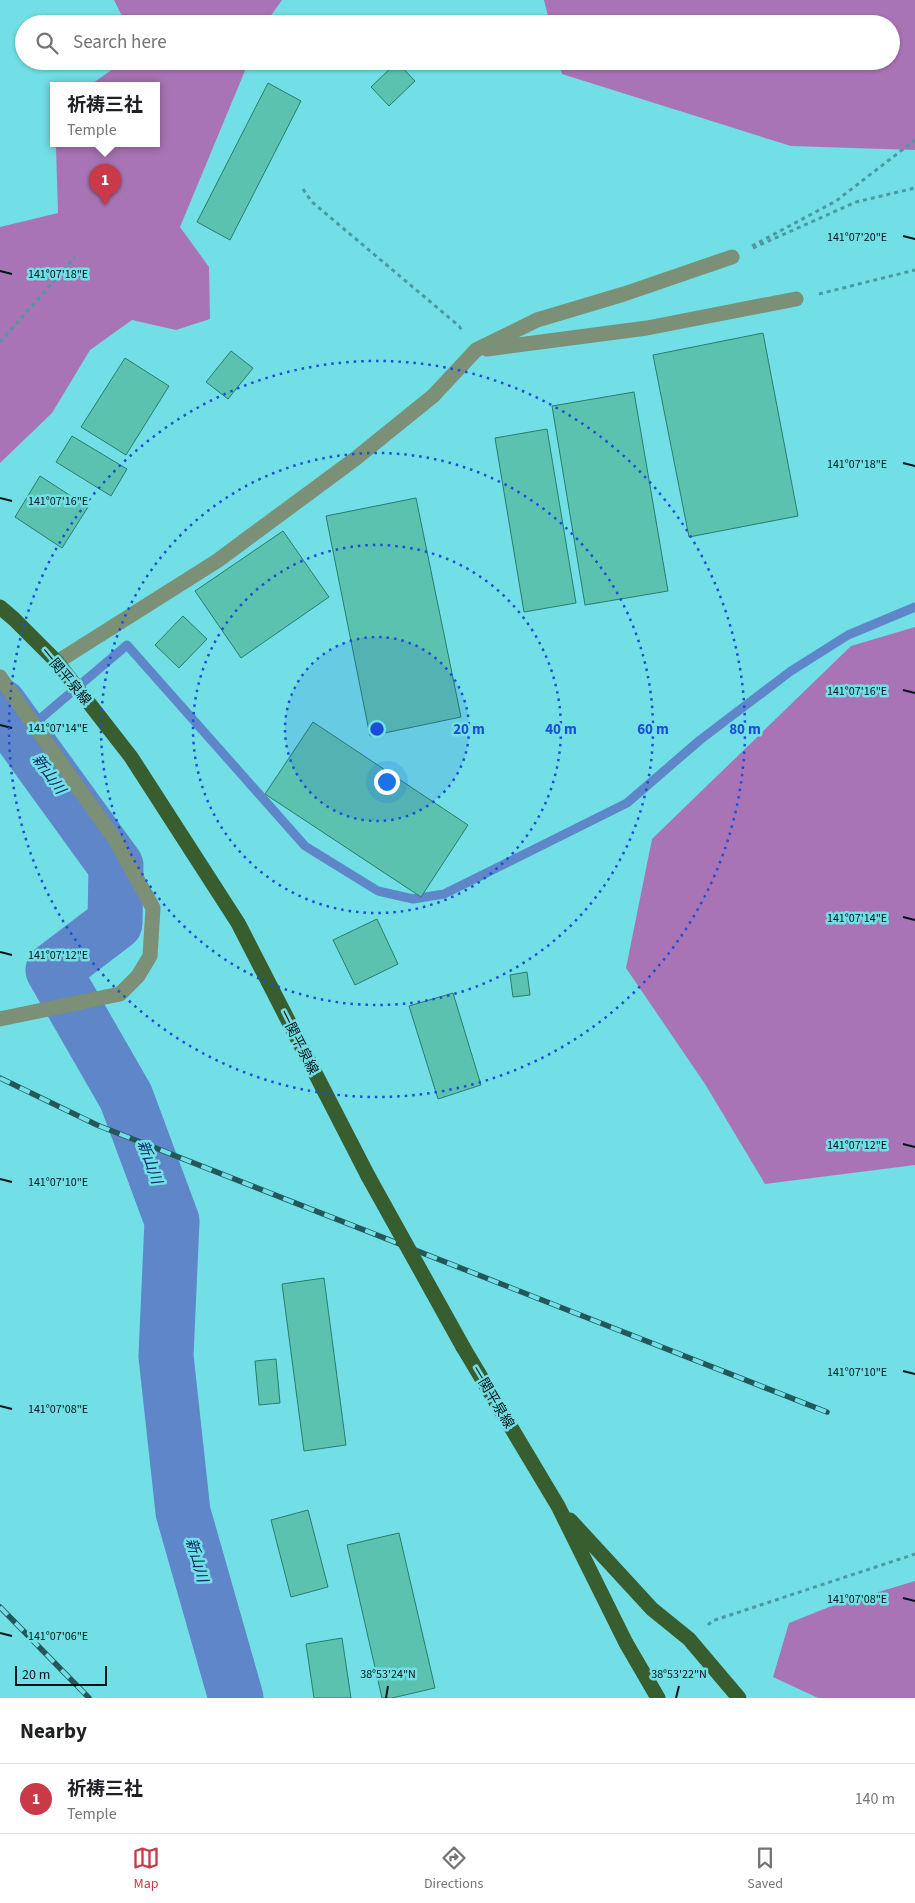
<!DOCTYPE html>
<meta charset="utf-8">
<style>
:root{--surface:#fff;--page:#f2f2f2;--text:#202124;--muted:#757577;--line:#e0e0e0;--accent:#c93947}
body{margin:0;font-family:"Source Sans 3","Noto Sans JP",sans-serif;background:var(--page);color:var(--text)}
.scale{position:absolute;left:15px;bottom:12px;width:92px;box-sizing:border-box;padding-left:5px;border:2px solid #001516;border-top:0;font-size:14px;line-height:18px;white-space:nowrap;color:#001516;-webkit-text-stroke:4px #71dfe5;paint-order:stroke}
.you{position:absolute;left:386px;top:781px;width:18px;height:18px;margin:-12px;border:4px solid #fff;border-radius:50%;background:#1a73e8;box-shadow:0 0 0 8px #1a73e833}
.badge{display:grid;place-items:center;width:32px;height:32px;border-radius:50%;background:var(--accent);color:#fff;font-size:16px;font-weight:700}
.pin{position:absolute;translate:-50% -41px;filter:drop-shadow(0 1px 2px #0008)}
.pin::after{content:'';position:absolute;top:26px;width:18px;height:15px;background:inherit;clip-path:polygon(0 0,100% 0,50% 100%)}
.popup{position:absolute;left:50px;top:82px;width:110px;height:65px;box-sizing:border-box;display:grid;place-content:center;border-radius:0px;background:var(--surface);filter:drop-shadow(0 1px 4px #0005);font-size:16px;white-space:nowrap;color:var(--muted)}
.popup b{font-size:19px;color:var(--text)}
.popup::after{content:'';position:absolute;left:50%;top:100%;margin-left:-10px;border:10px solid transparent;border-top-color:var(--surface)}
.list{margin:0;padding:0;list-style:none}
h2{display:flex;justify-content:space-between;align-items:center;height:65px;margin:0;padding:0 20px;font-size:21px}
h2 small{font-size:16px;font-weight:400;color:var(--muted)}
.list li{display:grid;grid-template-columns:32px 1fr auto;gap:15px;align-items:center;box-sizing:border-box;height:70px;padding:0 20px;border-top:1px solid var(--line)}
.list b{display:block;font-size:19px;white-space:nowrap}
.list p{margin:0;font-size:16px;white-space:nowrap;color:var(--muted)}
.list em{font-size:16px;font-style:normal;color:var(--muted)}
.icon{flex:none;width:28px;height:28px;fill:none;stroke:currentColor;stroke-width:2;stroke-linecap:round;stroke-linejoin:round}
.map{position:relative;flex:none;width:915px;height:1698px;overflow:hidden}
.search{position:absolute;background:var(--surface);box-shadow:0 1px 4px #0004;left:15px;right:15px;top:15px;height:55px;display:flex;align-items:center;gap:12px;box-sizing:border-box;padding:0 18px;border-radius:28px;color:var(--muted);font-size:19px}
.sheet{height:135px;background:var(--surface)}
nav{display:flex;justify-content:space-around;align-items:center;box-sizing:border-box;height:70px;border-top:1px solid var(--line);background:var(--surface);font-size:14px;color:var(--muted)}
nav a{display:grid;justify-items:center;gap:2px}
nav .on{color:var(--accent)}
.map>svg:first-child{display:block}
.forest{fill:#a974b5}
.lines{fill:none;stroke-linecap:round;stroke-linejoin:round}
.stream{stroke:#5e86c9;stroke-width:9}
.river{stroke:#5e86c9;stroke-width:55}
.building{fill:#5ac2af;stroke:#2a7c6e}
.path{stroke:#4a9a9e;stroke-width:3;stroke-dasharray:4 4;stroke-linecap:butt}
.minor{stroke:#7b9076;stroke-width:15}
.major{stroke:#385e2f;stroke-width:15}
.rail-casing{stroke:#25575a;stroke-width:5.5}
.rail{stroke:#71dfe5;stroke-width:4;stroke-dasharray:11;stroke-linecap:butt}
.major-bridge{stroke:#385e2f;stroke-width:15}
.ticks{fill:none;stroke:#001516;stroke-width:2}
.ring{fill:none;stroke:#1d4ed8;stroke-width:2.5;stroke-dasharray:2.5 5}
.labels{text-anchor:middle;stroke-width:5;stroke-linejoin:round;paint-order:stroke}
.street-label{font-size:14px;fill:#001516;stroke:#71dfe5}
.water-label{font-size:15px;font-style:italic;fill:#052a66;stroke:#71dfe5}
.ticks-label{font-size:12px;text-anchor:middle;fill:#001516;stroke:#71dfe5;stroke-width:5;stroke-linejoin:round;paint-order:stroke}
.centre{fill:#1d4ed8;stroke:#71dfe5;stroke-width:2.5}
.ring-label{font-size:15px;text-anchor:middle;font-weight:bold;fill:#1d4ed8;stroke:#71dfe5;stroke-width:5;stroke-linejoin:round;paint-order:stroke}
</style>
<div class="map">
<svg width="915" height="1698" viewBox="0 0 915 1698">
<rect width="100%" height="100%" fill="#71dfe5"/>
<path class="forest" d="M114,0h168l-17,24h-139z
M544,0h371v150l-124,-4 -229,-72 -3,-13h332v-37h-341z
M124,61h125l-69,166 29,40 1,52 -34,11 -44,-10 -42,30 -38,63 -52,50v-236l58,-14 -2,-66 1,-3h99v-58h-67z
M915,627v538l-150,19 -60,-100 -79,-116 26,-129 199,-193z
M915,1581v117h-97l-45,-21 16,-54 40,-16z"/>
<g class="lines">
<path class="stream" d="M21,735l106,-90 178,201 73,45 35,8 31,-5 183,-91 73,-63 91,-69 57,-36 67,-28"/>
<path class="river" d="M0,706l116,160 -1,57 -62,47 73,127 46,124 -6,135 17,156 53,186"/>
</g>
<path class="building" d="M397,62l18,19 -26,25 -18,-19z
M268,83l33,18 -71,139 -33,-18z
M763,333l35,183 -109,21 -36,-182z
M231,351l22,17 -25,31 -22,-17z
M125,358l44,28 -43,69 -45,-28z
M634,392l34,199 -83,14 -33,-199z
M547,429l29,174 -52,9 -29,-174z
M72,436l55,33 -16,27 -55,-34z
M40,476l48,31 -26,41 -47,-31z
M416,498l45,219 -91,19 -44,-220z
M283,531l46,66 -88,61 -46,-67z
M183,616l24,23 -28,29 -24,-23z
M313,722l155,103 -47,72 -156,-103z
M377,919l21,45 -43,21 -22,-45z
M527,972l3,23 -17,2 -3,-22z
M453,993l28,92 -43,14 -29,-93z
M324,1278l22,167 -42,6 -22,-167z
M276,1359l4,44 -21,2 -4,-44z
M308,1510l20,77 -37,10 -20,-77z
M399,1533l36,155 -43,10h-10l-35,-153z
M342,1638l9,60h-37l-8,-54z"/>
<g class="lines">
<path class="path" d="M303,189l9,13 147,124 4,6
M752,246l84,-45 79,-61
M753,248l103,-46 59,-14
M819,294l96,-24
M0,342l75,-85
M708,1625l4,-4 203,-67"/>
<path class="minor" d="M487,349l160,-21 149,-29
M57,662l160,-101 138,-102 78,-63 43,-46 61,-30 87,-26 108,-37
M0,677l116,164 37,67 -3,48 -12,20 -18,18 -120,25"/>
<path class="major" d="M0,607l14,12 43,43 74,95 107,166 130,253
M463,1347l95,159 68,137 32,55
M570,1520l82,89 37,30 50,59"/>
<defs>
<path id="rail" d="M0,1078l97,47 730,287
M0,1607l89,91"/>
</defs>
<use href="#rail" class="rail-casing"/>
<use href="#rail" class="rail"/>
<path class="major-bridge" d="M368,1176l95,171"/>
</g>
<path class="ticks" d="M903,236l12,3M0,271l12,3M903,463l12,3M0,498l12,3M903,690l12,3M0,725l12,3M903,917l12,3M0,952l12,3M903,1144l12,3M0,1179l12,3M903,1371l12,3M0,1406l12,3M903,1598l12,3M0,1633l12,3M386,1698l2,-12M676,1698l3,-12"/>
<circle cx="377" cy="729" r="92" fill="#1d4ed8" fill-opacity=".12"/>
<g class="ring">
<circle cx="377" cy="729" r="92"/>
<circle cx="377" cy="729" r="184"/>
<circle cx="377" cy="729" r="276"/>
<circle cx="377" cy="729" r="368"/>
</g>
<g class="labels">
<g class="street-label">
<text transform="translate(66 676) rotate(50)" y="5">一関平泉線</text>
<text transform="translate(299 1042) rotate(63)" y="5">一関平泉線</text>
<text transform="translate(493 1397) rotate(59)" y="5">一関平泉線</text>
</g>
<g class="water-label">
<text transform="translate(49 774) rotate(54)" y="5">新山川</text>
<text transform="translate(150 1162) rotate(70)" y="5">新山川</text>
<text transform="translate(197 1560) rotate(74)" y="5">新山川</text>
</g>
</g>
<g class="ticks-label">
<text x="857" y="241">141°07'20"E</text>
<text x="58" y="278">141°07'18"E</text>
<text x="857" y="468">141°07'18"E</text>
<text x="58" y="505">141°07'16"E</text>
<text x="857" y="695">141°07'16"E</text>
<text x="58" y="732">141°07'14"E</text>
<text x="857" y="922">141°07'14"E</text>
<text x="58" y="959">141°07'12"E</text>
<text x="857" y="1149">141°07'12"E</text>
<text x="58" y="1186">141°07'10"E</text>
<text x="857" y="1376">141°07'10"E</text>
<text x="58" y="1413">141°07'08"E</text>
<text x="857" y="1603">141°07'08"E</text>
<text x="58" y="1640">141°07'06"E</text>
<text x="388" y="1678">38°53'24"N</text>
<text x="679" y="1678">38°53'22"N</text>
</g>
<circle cx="377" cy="729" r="8" class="centre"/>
<g class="ring-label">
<text x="469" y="734">20 m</text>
<text x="561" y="734">40 m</text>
<text x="653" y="734">60 m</text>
<text x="745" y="734">80 m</text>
</g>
</svg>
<div class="scale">20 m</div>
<div class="you"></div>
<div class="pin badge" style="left:105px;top:205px">1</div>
<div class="popup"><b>祈祷三社</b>Temple</div>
<div class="search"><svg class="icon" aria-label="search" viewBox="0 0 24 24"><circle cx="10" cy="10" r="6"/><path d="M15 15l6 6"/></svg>Search here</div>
</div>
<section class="sheet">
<h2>Nearby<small></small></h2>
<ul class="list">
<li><span class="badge">1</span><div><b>祈祷三社</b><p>Temple</p></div><em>140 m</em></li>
</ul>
</section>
<nav>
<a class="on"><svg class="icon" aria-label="map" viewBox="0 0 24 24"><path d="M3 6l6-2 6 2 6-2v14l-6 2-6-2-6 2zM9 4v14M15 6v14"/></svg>Map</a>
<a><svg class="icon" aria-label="directions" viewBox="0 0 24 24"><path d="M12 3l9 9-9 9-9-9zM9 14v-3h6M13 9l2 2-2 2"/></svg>Directions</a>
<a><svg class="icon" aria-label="saved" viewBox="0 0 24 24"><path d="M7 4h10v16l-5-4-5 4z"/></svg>Saved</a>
</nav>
